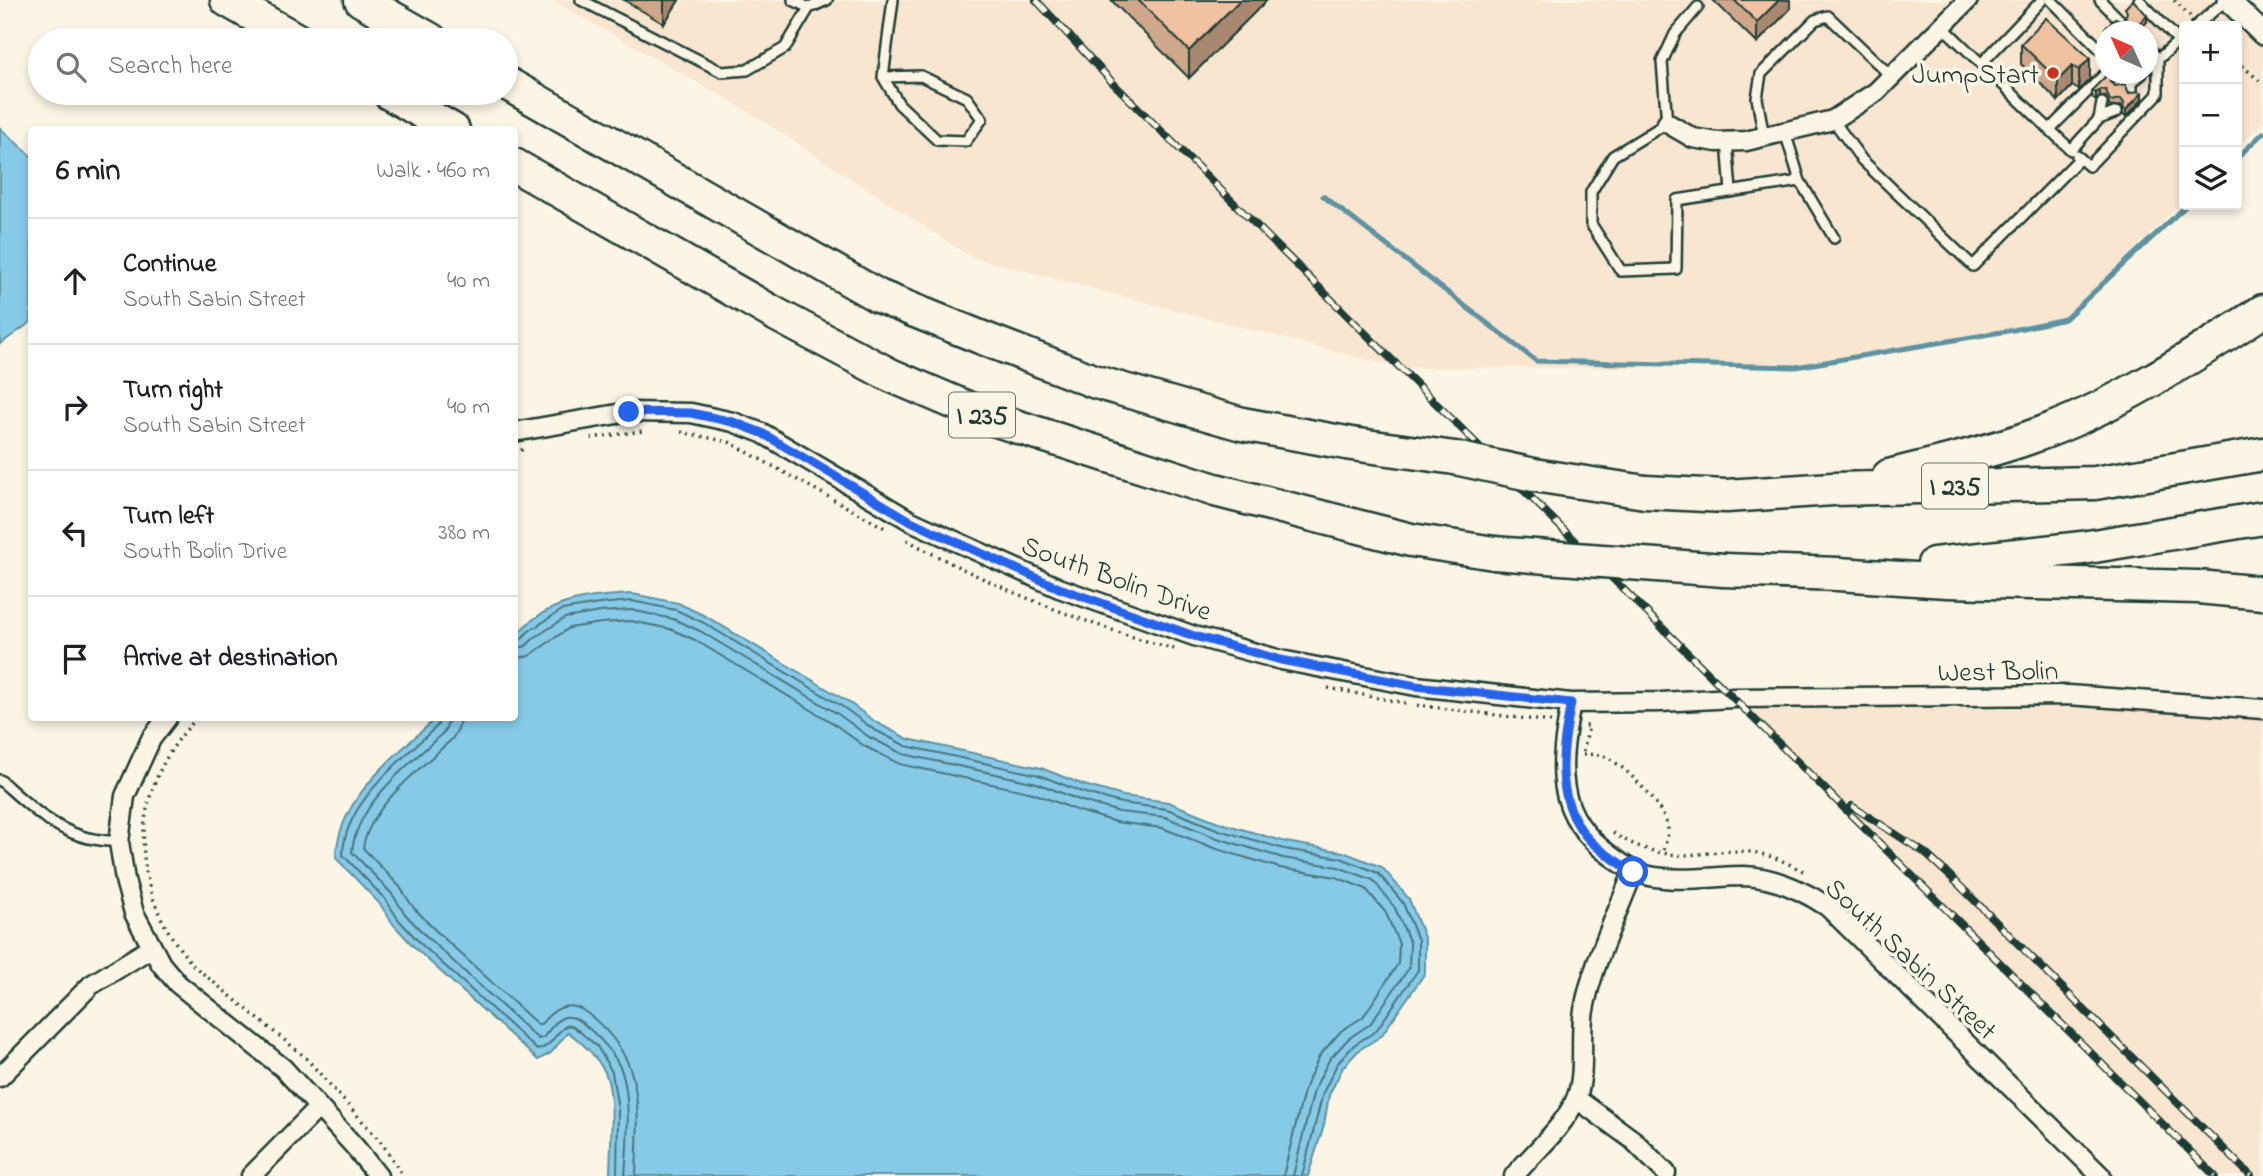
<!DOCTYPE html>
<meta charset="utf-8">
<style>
:root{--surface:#fff;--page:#f6f6f6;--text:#202124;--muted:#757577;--line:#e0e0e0}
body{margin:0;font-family:"Indie Flower",sans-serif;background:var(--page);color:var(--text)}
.controls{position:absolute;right:21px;top:21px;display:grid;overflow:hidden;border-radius:7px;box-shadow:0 4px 10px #0003}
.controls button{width:63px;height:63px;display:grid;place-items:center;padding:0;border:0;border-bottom:2px solid var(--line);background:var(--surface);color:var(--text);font:35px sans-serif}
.compass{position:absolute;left:2095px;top:21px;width:63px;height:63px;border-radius:50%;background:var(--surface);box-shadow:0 4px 10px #0003;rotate:315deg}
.stop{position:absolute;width:21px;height:21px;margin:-16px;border:5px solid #2563eb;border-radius:50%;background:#fff}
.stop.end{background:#2563eb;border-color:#fff;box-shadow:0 2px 7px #0008}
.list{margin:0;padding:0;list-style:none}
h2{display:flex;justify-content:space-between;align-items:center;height:91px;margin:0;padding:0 28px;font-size:30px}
h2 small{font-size:23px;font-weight:400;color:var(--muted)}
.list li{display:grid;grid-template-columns:46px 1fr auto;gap:21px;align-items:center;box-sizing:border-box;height:126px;padding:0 28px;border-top:2px solid var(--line)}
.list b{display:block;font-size:26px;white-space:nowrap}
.list p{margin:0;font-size:23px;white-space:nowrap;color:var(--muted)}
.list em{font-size:23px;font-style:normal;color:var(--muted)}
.icon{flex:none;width:38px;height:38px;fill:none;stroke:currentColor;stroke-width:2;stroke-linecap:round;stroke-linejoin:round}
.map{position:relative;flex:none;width:2263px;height:1176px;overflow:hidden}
.search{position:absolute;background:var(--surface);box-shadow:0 4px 10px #0003;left:28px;top:28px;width:490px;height:77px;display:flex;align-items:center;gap:18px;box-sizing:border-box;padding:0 24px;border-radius:38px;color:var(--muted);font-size:26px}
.panel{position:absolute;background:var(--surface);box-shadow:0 4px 10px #0003;left:28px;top:126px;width:490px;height:595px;border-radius:7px}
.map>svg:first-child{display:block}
.built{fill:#f9e6d1;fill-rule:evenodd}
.water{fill:#87cae8;stroke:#5d92a0;stroke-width:2}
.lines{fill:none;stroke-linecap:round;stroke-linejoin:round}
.shore{stroke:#49757c;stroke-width:2}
.stream{stroke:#5d92a0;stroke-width:5}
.service-casing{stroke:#1f3d34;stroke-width:14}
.minor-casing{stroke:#1f3d34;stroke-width:23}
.tertiary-casing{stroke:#1f3d34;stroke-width:26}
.motorway-casing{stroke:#1f3d34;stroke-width:37}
.path{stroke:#1f3d34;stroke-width:3.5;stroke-dasharray:2 5;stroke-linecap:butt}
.service{stroke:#fcf5e5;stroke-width:9}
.minor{stroke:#fcf5e5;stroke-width:18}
.tertiary{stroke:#fcf5e5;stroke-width:21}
.motorway{stroke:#fcf5e5;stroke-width:32}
.rail-casing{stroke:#1f3d34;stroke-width:8}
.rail{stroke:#fcf5e5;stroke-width:5;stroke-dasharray:16;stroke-linecap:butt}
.motorway-bridge-casing{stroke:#1f3d34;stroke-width:37;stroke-linecap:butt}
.motorway-bridge{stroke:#fcf5e5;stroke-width:32}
.wall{fill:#cfa78a;stroke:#1f3d34;stroke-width:2}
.shaded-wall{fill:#a98871;stroke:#1f3d34;stroke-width:2}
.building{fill:#f1c2a1;stroke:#1f3d34;stroke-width:2}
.route{stroke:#2563eb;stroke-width:9}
.poi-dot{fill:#c8321e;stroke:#fcf5e5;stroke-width:2.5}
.labels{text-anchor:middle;stroke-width:7;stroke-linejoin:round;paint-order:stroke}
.shield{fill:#fcf5e5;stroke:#617469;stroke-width:2}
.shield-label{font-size:26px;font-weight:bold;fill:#1f3d34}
.poi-label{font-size:28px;fill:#1f3d34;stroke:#fcf5e5;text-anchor:end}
.street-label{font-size:28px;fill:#1f3d34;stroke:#fcf5e5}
</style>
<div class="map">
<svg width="2263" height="1176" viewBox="0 0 2263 1176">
<rect width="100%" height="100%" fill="#fcf5e5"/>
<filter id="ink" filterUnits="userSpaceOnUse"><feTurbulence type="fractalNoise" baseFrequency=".0143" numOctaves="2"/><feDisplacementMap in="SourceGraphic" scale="14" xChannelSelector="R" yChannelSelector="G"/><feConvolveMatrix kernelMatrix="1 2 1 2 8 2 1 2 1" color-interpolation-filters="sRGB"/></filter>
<g filter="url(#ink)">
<path class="built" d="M552,0h1677l34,33v89l-26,26v-122h-53v174l-119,119 -52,11 -217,37 -397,1 -428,-111 -222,-145zM2106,32h42v42h-42z
M1723,688l540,26v462h-49z"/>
<path class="water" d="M0,128l32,29 -1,165 -31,22z
M632,594l46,9 29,14 140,84 30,22 31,16 133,29 43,17 39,11 45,6 53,21 65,19 57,10 39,15 27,32 16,41v33l-44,63 -22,14 -16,17 -14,28 -5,30 -16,51h-698c0,-28 6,-79 -5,-104 -9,-17 -22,-29 -37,-40l-17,21 -13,7 -122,-111 -23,-25 -13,-20 -44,-46c2,-61 59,-101 100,-140h78l1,-82c33,-37 71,-39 117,-42z"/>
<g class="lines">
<path class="shore" d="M514,640l7,-1 8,-8 33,-21 37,-6 33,-3 44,9 28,13 139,84 30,22 33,17 133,29 43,17 39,11 46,6 52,21 65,19 57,9 37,15 25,30 15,37v30l-42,61 -22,14 -17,19 -14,29 -21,83
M514,649l12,-3 8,-8 31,-20 35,-6 31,-2 42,9 27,12 138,83 31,23 34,17 134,29 42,17 40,12 46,5 52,21 66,20 55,9 35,13 22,28 15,35 -1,25 -39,56 -22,15 -19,21 -15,30 -21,86
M514,659l15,-3 40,-28 32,-5 30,-2 39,8 25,11 138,83 31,23 36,18 133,29 43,17 40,12 46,6 52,20 66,20 56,9 30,12 20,24 13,31 -1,20 -35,53 -22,14 -21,24 -15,32 -22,89
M440,718l-2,7c-34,33 -95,78 -95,130l43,45 12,19 23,25 116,106c15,-2 18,-19 31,-25l6,2 23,19 15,26 6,38 -1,66
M449,718l-4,13c-34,32 -89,72 -93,121l40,42 13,20 22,23 111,102 5,-1c13,-17 21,-31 42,-13 14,12 27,25 35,42 12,27 7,79 5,109
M460,718l-2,11 -6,10c-29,28 -83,67 -89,109l37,39 13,20 22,23 102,94h4c12,-15 28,-25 46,-11 60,46 51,95 49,163"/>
<path class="stream" d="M2237,158l26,-25
M1323,196l213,165 260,6 217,-37 52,-11 122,-114"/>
<defs>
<path id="service" d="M581,0l141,72 25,-2 38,-22 24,-40 18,-8
M793,0l16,8
M2051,0l55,55
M2100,0l20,20
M2139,0l40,41
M1698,7l-23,27 -13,28 5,61 -54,33 -22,36v32l30,47 55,-2 1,-69 123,-19 -15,-49
M2196,26l30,-26
M1943,27l128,123 28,-31
M1981,64l61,-64
M2148,68l36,-32
M883,77l38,-1 46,22 15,21 -16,22 -29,-1 -38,-36 -16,-27 10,-77
M2132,82l10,-8
M2117,86l15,-4v12
M2102,103l-3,16 18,-7
M1833,120l29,40 111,106 107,-108
M2050,129l56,-56
M1764,137l-7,-39 4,-24 54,-54 13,-4 64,61
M1727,141l4,51
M2077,156l12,10 69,-72v-35l-10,-11
M1800,181l34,57
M0,780c25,22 49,46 81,56 12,4 26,5 38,6"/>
<path id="minor" d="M1667,123l26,15 24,4 29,-1 87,-21 43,-28 92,-92
M514,432l115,-20 62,1 42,9 29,11 149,88 148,67 135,48 87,24 135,26 155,17 90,-1 72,-4 335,-3 195,14
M1571,703c-12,63 -18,112 40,153 19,14 28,20 53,22 27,3 54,-2 80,-2 30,1 60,15 84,31l273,269
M167,718l-16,21 -26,57 -6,46 6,38 9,33 27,51 17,20 105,84 72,79 23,29
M0,1077l91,-92 60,-37
M1577,1099l56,41 33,33
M251,1176l67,-68
M1514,1176c20,-24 48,-47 61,-75 12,-25 4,-64 9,-91 8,-45 33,-95 49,-138"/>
<path id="tertiary" d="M2228,0l35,34"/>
<path id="motorway" d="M227,0l70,40
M361,0l70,40
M506,83l372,213 107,43 111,43 146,42 110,20 103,14
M389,93l64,37
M514,165l263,150 113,60 103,44 222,71 196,50 83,13
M1889,476c46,-12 94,-22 139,-38 84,-29 161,-79 235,-127
M1645,492l81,4 107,-7 262,-6 168,-29
M1934,564l148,-16 181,-30
M1724,570l114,4 109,7 251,6 65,6"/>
</defs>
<use href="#service" class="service-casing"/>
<use href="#minor" class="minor-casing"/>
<use href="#tertiary" class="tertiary-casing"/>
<use href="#motorway" class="motorway-casing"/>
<path class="path" d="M2174,0l16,16
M2237,61l26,23
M681,432l48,10 156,86
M591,438l52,-7
M514,452l11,-3
M907,540c81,45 181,86 271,110
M1328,688l82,16
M1417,705l135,17
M197,718c-71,73 -71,174 -2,249l110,90 76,85 22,34
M1583,752l6,-26h-5
M1583,755c10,-1 18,-1 27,4 18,10 58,51 58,72 0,7 -4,15 -5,22
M1613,833c20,13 43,21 67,22 27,0 54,-8 81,-1 16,3 32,12 46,19"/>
<use href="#service" class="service"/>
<use href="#minor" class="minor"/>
<use href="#tertiary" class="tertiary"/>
<use href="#motorway" class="motorway"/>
<defs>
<path id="rail" d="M1036,0l78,84 1101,1092
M1852,806l73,47 26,24 300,299"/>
</defs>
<use href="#rail" class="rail-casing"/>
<use href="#rail" class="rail"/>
<defs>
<path id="motorway-bridge" d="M1455,458l79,17 111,17
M1494,553l230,17"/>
</defs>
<use href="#motorway-bridge" class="motorway-bridge-casing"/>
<use href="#motorway-bridge" class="motorway-bridge"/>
</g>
<path class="wall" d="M624,0h55l-15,24z
M1111,0h156l-78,78z
M1713,0h77v9l-33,34z
M2046,18l44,61 -11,11 -7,-4 -14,15 -37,-37v-20z
M2111,82l4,4 27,14 -16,17 -3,-2v-6l-2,-3 -11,1 -4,-10 -6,-1 -4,4 -4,-3v-7z"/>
<path class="shaded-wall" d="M664,0h15l-15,24z
M1240,0h27l-78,78v-27z
M1779,0h11v9l-33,34v-21z
M2147,15v7l-10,10h-6z
M2090,58v21l-11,11v-20z
M2072,66v20l-14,15v-21z
M2100,89v7l-4,4v-7z
M2142,93v7l-16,17v-7z"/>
<path class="building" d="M1138,0h102l-51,51z
M1734,0h45l-22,22z
M2133,0l14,15 -16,17h-23l-3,-4 10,-10 6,2 4,-2 2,-6 -2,-4z
M2046,18l44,40 -11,12 -7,-4 -14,14 -37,-36z
M2108,74l3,1 -1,7 5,4 10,-2 4,9 9,-2 4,2 -16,17 -3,-2 1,-5 -3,-4 -11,2 -4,-11 -6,-1 -4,4 -4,-3z"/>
</g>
<g class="lines" filter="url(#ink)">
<path class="route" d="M629,412l62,1 42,9 29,11 149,88 32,15 116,52 135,48 87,24 135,26 155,17c-9,46 -17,92 14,132 12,15 32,26 48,37"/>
</g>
<circle class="poi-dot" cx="2053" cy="73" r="7"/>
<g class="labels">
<g class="shield">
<rect x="949" y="392.5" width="66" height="45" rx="5"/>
<rect x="1922" y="463.5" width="66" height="45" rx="5"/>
</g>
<g class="shield-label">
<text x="982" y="424">I 235</text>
<text x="1955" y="495">I 235</text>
</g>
<g class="poi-label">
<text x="2039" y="83">JumpStart</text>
</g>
<g class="street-label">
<text transform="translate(1117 577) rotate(20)" y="10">South Bolin Drive</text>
<text transform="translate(1998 670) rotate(-1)" y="10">West Bolin</text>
<text transform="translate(1912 958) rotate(43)" y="10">South Sabin Street</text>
</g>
</g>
</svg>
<div class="controls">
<button>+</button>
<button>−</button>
<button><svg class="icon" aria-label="layers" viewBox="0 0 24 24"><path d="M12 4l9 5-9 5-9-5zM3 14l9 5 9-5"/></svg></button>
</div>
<svg class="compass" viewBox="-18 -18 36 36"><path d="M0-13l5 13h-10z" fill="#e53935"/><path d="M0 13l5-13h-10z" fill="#757577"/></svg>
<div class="stop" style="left:1633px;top:872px"></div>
<div class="stop end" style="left:629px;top:412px"></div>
<div class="search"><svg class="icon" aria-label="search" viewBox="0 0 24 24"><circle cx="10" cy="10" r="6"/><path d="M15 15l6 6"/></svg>Search here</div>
<section class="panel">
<h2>6 min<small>Walk · 460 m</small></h2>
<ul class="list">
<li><svg class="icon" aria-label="ahead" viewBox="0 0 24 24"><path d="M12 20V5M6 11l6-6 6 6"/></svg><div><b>Continue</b><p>South Sabin Street</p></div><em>40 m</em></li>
<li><svg class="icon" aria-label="right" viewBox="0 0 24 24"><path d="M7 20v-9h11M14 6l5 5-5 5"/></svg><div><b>Turn right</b><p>South Sabin Street</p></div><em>40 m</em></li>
<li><svg class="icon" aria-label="left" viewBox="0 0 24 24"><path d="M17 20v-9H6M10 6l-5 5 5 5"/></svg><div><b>Turn left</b><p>South Bolin Drive</p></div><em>380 m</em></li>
<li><svg class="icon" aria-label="arrive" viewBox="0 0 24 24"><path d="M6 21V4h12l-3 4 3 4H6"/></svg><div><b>Arrive at destination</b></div></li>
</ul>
</section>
</div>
